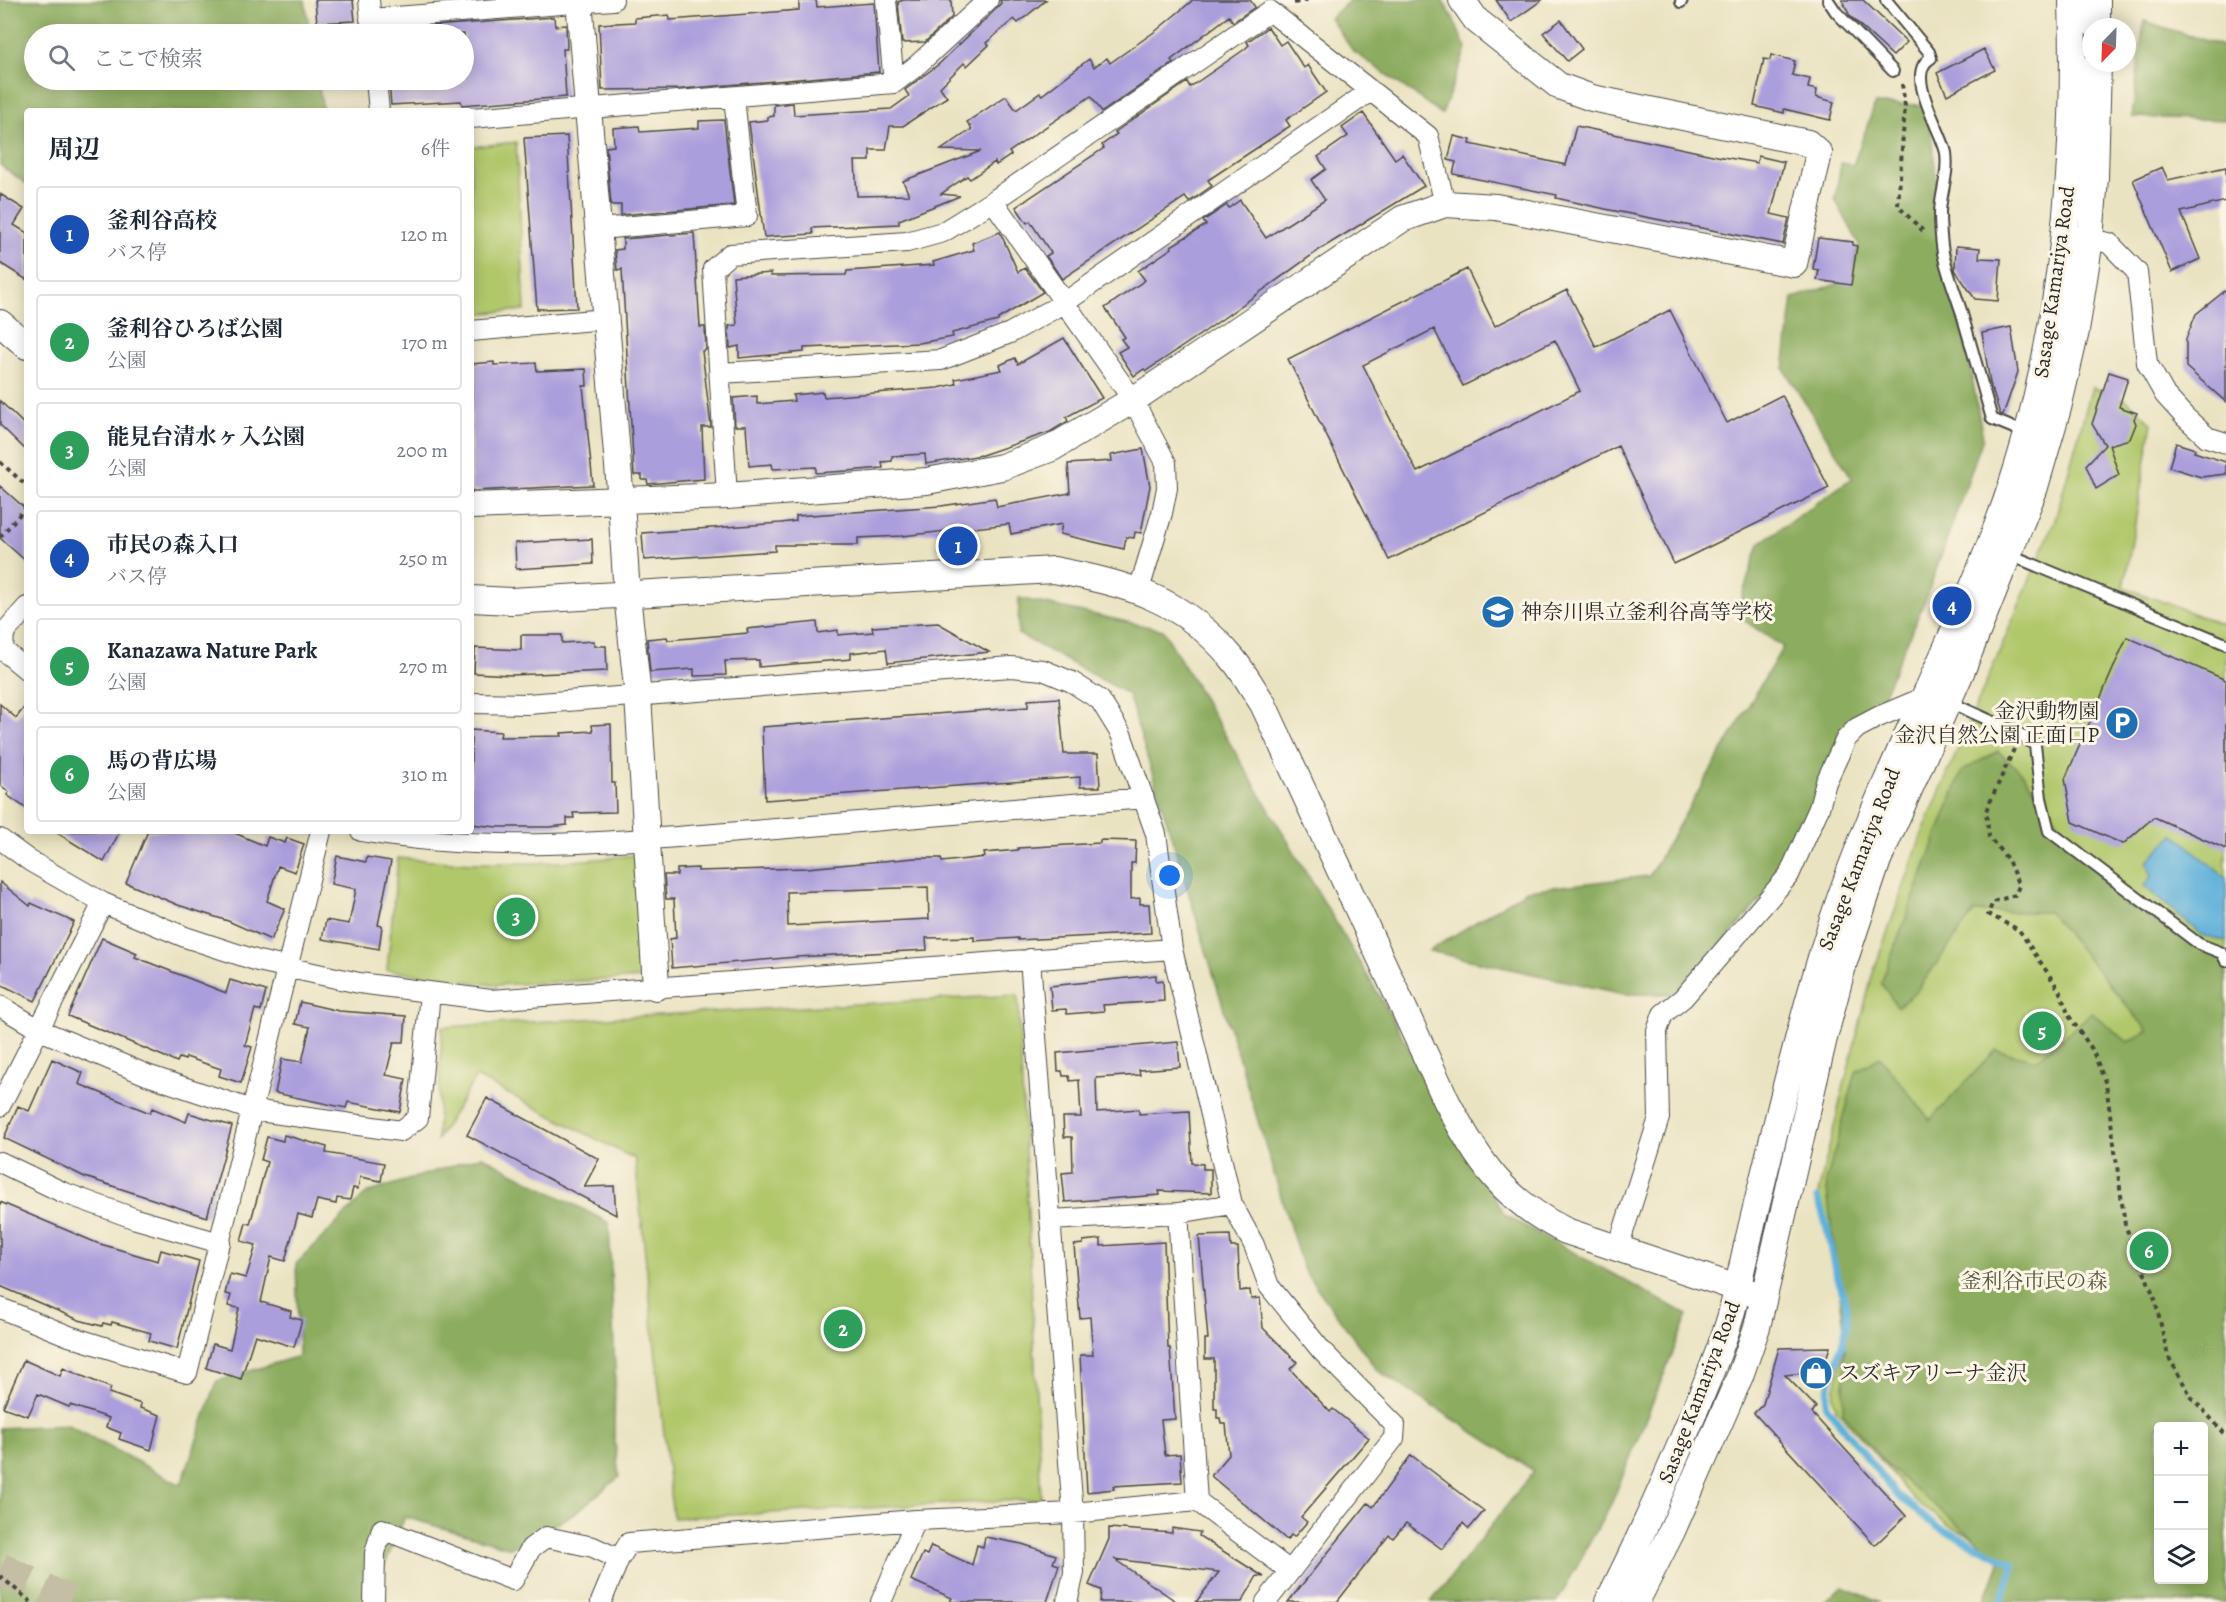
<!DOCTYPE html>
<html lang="ja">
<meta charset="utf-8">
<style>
:root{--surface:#fff;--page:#f2f2f3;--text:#1f2937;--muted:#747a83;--line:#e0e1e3;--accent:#1f6fb2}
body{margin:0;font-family:Alegreya,"Noto Serif JP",serif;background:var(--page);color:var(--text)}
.controls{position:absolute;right:18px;bottom:18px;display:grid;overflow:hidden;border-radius:6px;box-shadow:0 3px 15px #0003}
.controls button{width:54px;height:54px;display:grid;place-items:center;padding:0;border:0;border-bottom:2px solid var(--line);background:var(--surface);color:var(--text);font:30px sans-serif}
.compass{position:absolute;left:2082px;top:18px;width:54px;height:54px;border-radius:50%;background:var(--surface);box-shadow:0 3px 15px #0003;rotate:203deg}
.you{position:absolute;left:1170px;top:876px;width:21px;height:21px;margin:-15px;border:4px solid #fff;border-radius:50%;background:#1a73e8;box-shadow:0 0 0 9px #1a73e833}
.badge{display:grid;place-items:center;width:39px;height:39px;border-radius:50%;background:var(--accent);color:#fff;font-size:20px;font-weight:700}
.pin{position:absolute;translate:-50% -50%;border:3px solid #fff;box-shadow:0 2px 6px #0006}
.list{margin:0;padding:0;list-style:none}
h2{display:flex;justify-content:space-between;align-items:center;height:78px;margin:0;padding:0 24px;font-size:26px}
h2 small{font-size:20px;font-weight:400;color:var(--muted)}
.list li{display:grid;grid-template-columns:39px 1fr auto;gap:18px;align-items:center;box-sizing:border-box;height:96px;margin:0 12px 12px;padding:0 12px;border:2px solid var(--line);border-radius:6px}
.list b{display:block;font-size:22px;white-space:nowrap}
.list p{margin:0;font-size:20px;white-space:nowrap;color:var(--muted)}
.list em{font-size:20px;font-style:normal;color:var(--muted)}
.icon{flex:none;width:33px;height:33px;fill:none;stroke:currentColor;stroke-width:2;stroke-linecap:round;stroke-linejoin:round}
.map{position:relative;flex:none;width:2226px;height:1602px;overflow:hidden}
.search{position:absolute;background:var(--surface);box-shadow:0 3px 15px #0003;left:24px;top:24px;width:450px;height:66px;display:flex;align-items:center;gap:15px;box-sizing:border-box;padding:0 21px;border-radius:33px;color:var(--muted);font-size:22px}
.panel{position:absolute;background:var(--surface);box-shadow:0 3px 15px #0003;left:24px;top:108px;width:450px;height:726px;border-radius:6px}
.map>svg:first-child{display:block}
.green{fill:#b0c76b;stroke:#6e794b;stroke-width:1.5;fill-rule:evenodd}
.forest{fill:#8cac5f;stroke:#5c6c45;stroke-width:1.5;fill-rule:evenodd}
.water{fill:#5eb1da;stroke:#446e82;stroke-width:1.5}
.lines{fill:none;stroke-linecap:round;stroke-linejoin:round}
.stream{stroke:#5eb1da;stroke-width:7}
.building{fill:#ab9edc;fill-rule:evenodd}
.motorway-tunnel{stroke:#c4bea4;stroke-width:33;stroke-dasharray:33 16;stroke-linecap:butt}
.service-casing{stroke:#484742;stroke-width:14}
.minor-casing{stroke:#484742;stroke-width:22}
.tertiary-casing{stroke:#484742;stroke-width:28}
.path{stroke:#484742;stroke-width:4;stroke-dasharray:4.5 4.5;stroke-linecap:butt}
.service{stroke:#fff;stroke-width:10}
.minor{stroke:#fff;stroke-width:20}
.tertiary{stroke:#fff;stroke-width:26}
.labels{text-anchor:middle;stroke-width:6;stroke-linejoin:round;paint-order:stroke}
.street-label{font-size:21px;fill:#2b2b2b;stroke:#fcf5e5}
.poi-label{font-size:21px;fill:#2b2b2b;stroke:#fcf5e5;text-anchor:start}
.park-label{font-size:21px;fill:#535a3e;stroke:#fcf5e5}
</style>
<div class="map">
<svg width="2226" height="1602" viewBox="0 0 2226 1602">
<rect width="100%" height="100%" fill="#fcf5e5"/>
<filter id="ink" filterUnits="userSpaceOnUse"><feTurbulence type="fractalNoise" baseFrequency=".0167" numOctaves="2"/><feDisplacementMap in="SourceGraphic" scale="12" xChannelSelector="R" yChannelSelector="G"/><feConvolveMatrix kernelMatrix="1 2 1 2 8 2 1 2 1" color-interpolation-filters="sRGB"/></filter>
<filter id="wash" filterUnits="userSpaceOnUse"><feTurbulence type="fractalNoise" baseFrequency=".008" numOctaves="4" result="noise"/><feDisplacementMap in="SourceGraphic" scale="24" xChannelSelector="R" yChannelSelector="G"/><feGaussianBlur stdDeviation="1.35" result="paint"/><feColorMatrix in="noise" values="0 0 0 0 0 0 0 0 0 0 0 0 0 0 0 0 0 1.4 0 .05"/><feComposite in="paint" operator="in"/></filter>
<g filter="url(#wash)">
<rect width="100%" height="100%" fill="#eae3c2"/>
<path class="green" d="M516,142l9,168 -54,4v-167z
M2092,387l34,13 26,23 -28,164 102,39v976l-210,-43 -64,-32 -36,-25 -80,-93 -3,-13 21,-89 -37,-109 27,-113 28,-109 50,-142 133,-314zM2158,1426h46v154h-46z
M636,855l9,123 -152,7 -106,-15 11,-112c79,8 159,7 238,-3z
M1018,995l23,504 -368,19 -38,-359 -159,-82 -39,63 5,-113z"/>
<path class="forest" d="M0,0h305l5,34h-276v46h284l5,31h-296v73l-27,-19z
M1350,0h92l11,18 13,31 -24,65 -89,-63 -23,-33z
M2144,21l82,26v73l-94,-3z
M1875,104l53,1 8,71 47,262 -57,160 -50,114 -33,19 -58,141 -107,122h-54l-195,-43 98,-61 122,-14 134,-229 -47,-32 23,-71 93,-66 -68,-109 9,-71 57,-18 9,-36 -24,-45 6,-36 12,2z
M1019,598l144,32 214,362 128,223 183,100 -76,187 -55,100h-126l103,-131 -157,-101 -74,-101 -175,-575 -110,-60z
M1998,751l24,22 95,127 109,60v642h-242l16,-42 -113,-94 -44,-53 2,-77 -19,-154 30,-110 24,-15 50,63 66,-70 40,10 56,-47 36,29 20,-11 -99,-119h-75l-59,81 -18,14 -16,-24 81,-212zM2158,1426h46v154h-46z
M482,1156l127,67 6,148 -1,63 5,43 -45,37 -63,34 -106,-31 -36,85h-369v-174l68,-3 113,60 36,-104 82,-25 -3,-92 71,-71z
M1843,1587l38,15h-58z"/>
<path class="water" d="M2174,834l52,44v63l-24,-6 -58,-49 8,-10 -5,-14z"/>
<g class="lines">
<path class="stream" d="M1817,1198c11,25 11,42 17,67 4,16 13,35 13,50 0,32 -21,60 -21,91l69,87 41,33 78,38 -13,38"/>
</g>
<g id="blocks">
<path class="building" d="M315,0h38l2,21 -38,2z
M816,0l1,7 57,-4 5,69 -197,17 -80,1 -3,-66 36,-2v-4l34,-3 1,5 129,-10v-9z
M903,0h48l1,17 -27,25 -23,1 -4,-41z
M1000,0h46l-28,23 -4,-4 -28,24 3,2 -22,21 -3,-3 -24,24 7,10 -44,29h-13l-4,24h-16v11h-15l2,35 52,-1 -6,-14 78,-30 -40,-1 31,-21 -5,-7 39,-26 10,14 24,-17 2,2 47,-36 5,8 13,-9 3,5 47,-33 36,-30h57l5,7 -22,15 -4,-6 -58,44 2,3 -71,49 -11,-16 -82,56 2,3 -15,10 -1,-3 -25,17 -3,-3 -26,18 19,2 -61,24v4l-87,4 1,6 -49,3 -15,-115 19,-2v-3l6,-1v-11l19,-2 1,12 97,-6 18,-13 -4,-6 34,-26 57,-55 5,-6z
M1496,0h46l-31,22z
M1842,0h21l44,42 -14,14 -43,-40z
M554,17l1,9 11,-1 1,24h-4l3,48 -104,8 -1,-4 -70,4 -2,-25h75v-46h-31v-8z
M1561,20l21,29 -15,12 -24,-28z
M1268,27l12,18 6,-4 18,27 4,-3 18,27 -40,28 4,6 -82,54 4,6 -23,16 -4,-5 -123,82 -16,-23 5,-3 -21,-32 -3,2 -11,-16 88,-59 -2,-3 15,-11 -2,-2 72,-50 3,5 55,-38 4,-4 -2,-3z
M1984,49l11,21 -48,25 -10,-22z
M1771,55l24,6 -3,14 18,4 -2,9 9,2 -1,7 18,5 -4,18 -46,-11v4l-30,-7 10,-47 6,1z
M1363,113l32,46 7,-5 22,32 -102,62 -118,84 -58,39 -2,-2 -10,7 -16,-24 9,-5 -6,-8 4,-2 -20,-29 40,-28 -7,-9 34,-23 -1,-2 35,-21 -3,-4 24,-16 2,3 11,-8 26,38 59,-38 -14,-20 15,-11 -8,-12 30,-21 -6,-8z
M724,120l10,85 -113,10v-10h-10l-5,-58 8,-1 -1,-18 26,-2 1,6 59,-4v-7z
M1576,126l141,30 40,7 1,-7 26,6 -13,52 18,4 -6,26 -173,-34 -54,-12 1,-3 -104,-21 3,-12 -8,-2 6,-24 17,4 -1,4 96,21z
M567,136l10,172 -40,1 -13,-171z
M2162,167l6,13 58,-13v34l-45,11 19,47 -28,13 -39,-92z
M0,194l24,15 -10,16 13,8v47l-27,-17z
M1000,232l18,40 7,-4 18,24 -45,27v2l-46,12 1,4 -34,6 -115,5v4l-65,6v-12l-9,2 -1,-22 8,-1 -4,-49 38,-3v3l75,-1 1,-4 87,-6 -1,-3 41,-12 -2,-7z
M694,233l6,94h5l1,23 -4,1 9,76h-9l2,52 -56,5 -1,-4h-5v-5h-8l-12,-206 -5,1 -2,-20 8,-1v-10z
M1818,238l35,4 -1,3 5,1 -6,39 -34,-5 2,-10 -6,-1z
M1956,246l24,2 -1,10 22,1 -3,42 -23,-2 -20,-29z
M1467,269l28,57 72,-36 29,57 74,-37 57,113 55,-28 47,93 -155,76 -56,-118 -229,114 -101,-201zM1434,329l29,57 92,-46 25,51 -163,81 -54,-107z
M2226,290v112l-40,-35v-28l10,-25z
M2011,327l7,45 -15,43 -3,-1 -10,-31 -8,-50z
M1064,338l38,60 -36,19 2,4 -18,11 -68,23 -56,9 -1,-10 -33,2v5l-10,1 1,6 -36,3 -31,2v-6l-43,2 -1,-5 -23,2 -3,-40h-11l-2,-28 24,-2v8l37,-3 -1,-6 30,-3 1,5 114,-9 18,-4 -1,-5 47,-9 -2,-5 15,-7 3,6z
M494,362v3l42,-2 1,8 49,-2 1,17h-4l10,99 -122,6v-127z
M2109,372l19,6 -9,29 18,6 -3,6 2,5 -6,15 -21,6 10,30 -23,14 -10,-24 19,-20 -13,-21z
M0,401l27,26v24l-27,-26z
M2176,443l19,6 -1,3 32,10v12l-25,3 -32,-10z
M1143,449l7,37 -9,47 -6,-1 -1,6 -8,-1 -2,12 -64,-15 2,-10 -51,10 -2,-10 -107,12 -44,2v7h-83v6l-131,9 -2,-27 139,-10 15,-2v-5l145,-10 54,-8 2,9 73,-14 -2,-29 44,-3 -1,-6z
M0,486l27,24v52l-27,-24z
M592,539l1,25 -77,5 -1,-26z
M817,622l1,11 20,-3v5l35,-3 -1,-5 66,-4 51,29 -101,11 -2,-14 -35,4v6l-92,8v-7l-34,1 1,14 -32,1v-7l-44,3 -3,-33 20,-2 1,3 80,-7 -1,-4z
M521,635h41v8l32,-2v5h12l1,25 -96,4 -37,-2 1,-25 46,2z
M2127,637l99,43v169l-72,-32 -31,27 -50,-22 -8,-43z
M1059,698l5,56h34l2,33h-20v-10l-315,23 -3,-73 266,-20v-7z
M0,704l16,14 11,-14v105l-20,-14 2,-3 -9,-7z
M611,724l1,59h3l1,29 -43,1 1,5h-7v7l-18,2h-52l-26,-3v-94l30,2 -1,5 62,-1 -1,-3 32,-2 -1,-6z
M54,831h66l-16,31z
M148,831h82l35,15 3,-9 17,6 2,-5 17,6 -9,28 -17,-6 -11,35 18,8 -14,31 -43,-19 -50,-16 -52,-22z
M1100,840l36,1 -1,22h-4v36l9,-1v6h9l2,29 -133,7v-2l-44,3v-4l-48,1 1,12 -131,7 -124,11 -2,-29 6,-1 -2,-39h-8l-2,-24h13v-6l21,-1v3l109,-3 108,-10h26l1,4 43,-5 -1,-4 34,-3v-2l82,-5zM928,887l1,32 -141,7 -1,-34z
M337,856l29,6 1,-5 24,4 -13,64 4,1 -3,23 -57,-10 4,-19 23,4 7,-35 -25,-5z
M0,882l30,24 1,-3 43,19 -39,79 -35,-17z
M102,938l35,15 -2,4 91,36 4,-13 36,11 -5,20 -6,-2 -10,36 7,2 -11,36 -22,-7 2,-7 -35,-12 -1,3 -6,-2 -2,4 -109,-46z
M1156,975v6l7,-1 1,21 -61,4 1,6 -37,3 -1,-5 -14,1 -2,-24z
M300,1002l39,9 67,5 -2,26h-10l-8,33 20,4 -6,33 -52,-10 -2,6 -71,-15 7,-34 20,3 8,-35 -15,-3z
M1178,1042l2,25 -41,3 1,5 -44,3 1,34 42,-3v5l50,-3 3,52 11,1v5h8v24l-52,-2 1,4 -95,7 -3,-29 11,-1 -1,-35h-8l-1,-20h18l-2,-37 -9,1 -1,-5h-6l-1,-5h-4l-1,-18z
M52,1059l31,14 -4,11 71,29 2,-5 34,14 3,-9 43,13 -25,91 -122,-40 -81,-39 14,-32 11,5z
M487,1098l112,61 -15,28 30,-1 2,29 -149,-80z
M284,1135l43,12 -1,6 58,10 -3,18 -21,-4 -2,12 -5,-1 -3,12 -13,-2 -1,6 -19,-4 -5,18 -14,-4 -13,47 -14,-4 -10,45 30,9 -1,6 12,3 -8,27 -39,-12 -14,44 -35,-11 7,-24 17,5 9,-41 -11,-2 3,-11 -6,-1 5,-20 16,4 10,-33 -15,-4 5,-18 4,1 17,-62 -6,-2 6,-23 16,4z
M0,1202l97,41 61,18 3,-11 38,11 -22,88 -28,-8 2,-8 -39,-11 -1,3 -8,-2 -1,3 -23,-6 -79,-34z
M1230,1235l1,12h7l2,44 10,-1 1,9 9,-1 3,30 34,34 -7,7 40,43 3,-3 36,29 -68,79 6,5 -13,15 -3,-2 -4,5 -76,-64 18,-21 -3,-31h-5l-1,-6h-3v-9h-3v-50h-9v-20h3l-9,-103z
M1101,1239v7l63,-4 4,106h2l5,71 -14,1 4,35 15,-1 2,28 -69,4 1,3 -27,3 -7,-137h13l-3,-38 -10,1 -6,-73 9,-1v-3z
M1830,1347l-8,24 -37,4 31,32 -4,6 94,103 -31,29 -121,-132 9,-9 16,-56z
M24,1360l36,16 3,-8 48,20 -2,5 32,11 -1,4 20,7 -9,35 -32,-11 2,-6 -15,-6 3,-9 -39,-13 -1,2 -31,-13 -10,22 -25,-9z
M1411,1455l73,56 -15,18 -6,-6 -21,26 -36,-26 -13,15 -4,-3 -52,67h-49l80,-99 5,4z
M1109,1528l63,5v-5l28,4 -1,4 65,41 -7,-1 -15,26h-46l23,-30 -105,-13 63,43h-77l1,-12 -12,-5 20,-46z
M985,1537l37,7 34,11 -3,8 6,2 -12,37h-97l2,-4 -41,-18 12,-27 4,2 4,-9 41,19 5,-20 6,2z"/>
</g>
</g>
<g filter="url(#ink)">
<use href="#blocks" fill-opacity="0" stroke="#484742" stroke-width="1.5"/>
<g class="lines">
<path class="motorway-tunnel" d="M0,1569l69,33"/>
<defs>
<path id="service" d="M1828,0l8,12 57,59
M1886,0l43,52 2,6c-28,15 11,73 15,95 3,21 -5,38 -6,59 0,12 1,28 3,41 4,20 13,41 19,61 10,35 20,70 30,105l34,14
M1681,2l1,-2
M2008,554l218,90
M1949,702l71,32 15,11 6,53 8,33 150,113 23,9 4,8"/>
<path id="minor" d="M369,0l3,34
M886,0l8,83
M370,19l243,-19
M376,80l3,31
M471,118l423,-35 21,-16 73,-67
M993,201l140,199 33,63 1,25 -5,25 -23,77
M599,229l148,-13 -13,-118
M2078,237l31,6 28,29 10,91 18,32 20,22 22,20 19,6
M471,331l134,-12
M720,373l221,-13 69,-27 54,-30 305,-211
M727,496l-14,-227 17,-15 177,-12 36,-10 50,-31 277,-190 158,125 17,68
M27,607l-23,26 -1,17 24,20
M471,703l56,1 484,-37 32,3 29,12 28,18 21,34 35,100 16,115 60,255 22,41 15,41 52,64 74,75 -1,13 -128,164
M361,831c133,24 269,10 403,-1 127,-11 253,-21 380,-32
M0,839l30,22 73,42 82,34 73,24 101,22 132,17 681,-51
M1030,959l43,554 1,60 -7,29
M0,1006l40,24 107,45 105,35 149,21 17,-13 12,-125
M0,1106l103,-203
M0,1162l62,30 74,27 84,24
M1178,1213l19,288
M1050,1220l128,-7 54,-9
M1618,1248l41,-130 -2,-87 6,-17 20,-16 106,-123 30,-67 7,-26 20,-43 11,-11 21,-11 45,-19
M0,1308l69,28 118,37 134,-542
M374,1602l1,-49 7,-24 131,51 18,-32 15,-11 47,10 26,12 10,-16 287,-23
M601,1602l18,-43
M881,1602l35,-82 157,-7 124,-12 93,70"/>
<path id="tertiary" d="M579,0l42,502 6,93 11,101 18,291
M2097,0v27
M0,323l27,23
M471,506l256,-10 200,-15 75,-14 50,-19 81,-48 269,-181 43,-15 51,3 298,57 25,-111 -11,-10 -216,-45 -33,-12 -83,-66 -14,-20
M471,599l40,2 543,-31c73,14 128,28 178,88 12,14 21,31 31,46l184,398c32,60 56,98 119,129l198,66
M1608,1602c31,-61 58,-122 84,-185 14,-33 29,-67 39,-102 7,-25 11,-50 17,-74 26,-107 51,-215 84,-319 49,-150 130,-288 180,-438 51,-156 65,-321 60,-484
M1636,1602l36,-71 68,-155 17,-49 66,-285 21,-80 34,-102 84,-190 72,-180 24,-82 18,-77 14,-92 5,-61 3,-115"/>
</defs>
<use href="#service" class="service-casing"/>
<use href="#minor" class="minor-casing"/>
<use href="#tertiary" class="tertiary-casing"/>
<path class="path" d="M1294,3l14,-3
M1902,84l3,22 -7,100 27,27
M0,462l27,24
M0,537l27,-31
M2014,749l-28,62 3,26 19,23 11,26 -4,9 -22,7 -5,12 31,16 40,60 10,26 23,33 14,35 19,141 30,74 13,57 24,42 34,37
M0,1576l31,26"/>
<use href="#service" class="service"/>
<use href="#minor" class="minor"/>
<use href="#tertiary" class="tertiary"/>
</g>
</g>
<defs>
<symbol id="school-disc" viewBox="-11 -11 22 22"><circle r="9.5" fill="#1f6fb2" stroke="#fcf5e5"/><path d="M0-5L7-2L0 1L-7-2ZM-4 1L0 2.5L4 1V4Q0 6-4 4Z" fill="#fff"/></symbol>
<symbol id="parking-disc" viewBox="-11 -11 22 22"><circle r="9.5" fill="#1f6fb2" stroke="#fcf5e5"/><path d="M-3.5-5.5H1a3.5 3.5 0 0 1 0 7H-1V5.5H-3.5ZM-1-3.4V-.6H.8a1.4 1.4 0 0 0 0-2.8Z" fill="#fff"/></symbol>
<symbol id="shop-disc" viewBox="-11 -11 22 22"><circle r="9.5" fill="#1f6fb2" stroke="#fcf5e5"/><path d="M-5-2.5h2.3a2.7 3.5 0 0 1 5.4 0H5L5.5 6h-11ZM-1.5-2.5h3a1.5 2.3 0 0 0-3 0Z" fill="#fff"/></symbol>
</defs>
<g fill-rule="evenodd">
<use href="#school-disc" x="1479" y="593" width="38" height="38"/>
<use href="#parking-disc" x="2103" y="704" width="38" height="38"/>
<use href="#shop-disc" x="1797" y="1354" width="38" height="38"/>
</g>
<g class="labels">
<g class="street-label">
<text transform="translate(2054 282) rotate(-82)" y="7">Sasage Kamariya Road</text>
<text transform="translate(1859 859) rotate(-69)" y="7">Sasage Kamariya Road</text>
<text transform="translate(1699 1392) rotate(-69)" y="7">Sasage Kamariya Road</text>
</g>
<g class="poi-label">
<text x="1521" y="619">神奈川県立釜利谷高等学校</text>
<text x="2099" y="718" text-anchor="end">金沢動物園<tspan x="2099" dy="24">金沢自然公園 正面口P</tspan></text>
<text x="1839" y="1380">スズキアリーナ金沢</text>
</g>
<g class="park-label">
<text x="2034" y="1288">釜利谷市民の森</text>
</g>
</g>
</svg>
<div class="controls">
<button>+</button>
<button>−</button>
<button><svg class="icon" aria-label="layers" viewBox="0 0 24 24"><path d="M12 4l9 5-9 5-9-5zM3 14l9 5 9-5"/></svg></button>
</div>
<svg class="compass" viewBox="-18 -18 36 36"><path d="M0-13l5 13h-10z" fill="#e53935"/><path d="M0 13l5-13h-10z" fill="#747a83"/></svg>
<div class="you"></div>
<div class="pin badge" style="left:958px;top:546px;background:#1a4fb4">1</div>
<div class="pin badge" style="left:843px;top:1329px;background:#2e9e5b">2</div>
<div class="pin badge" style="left:516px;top:917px;background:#2e9e5b">3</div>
<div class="pin badge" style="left:1952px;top:606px;background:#1a4fb4">4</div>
<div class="pin badge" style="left:2042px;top:1031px;background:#2e9e5b">5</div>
<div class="pin badge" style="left:2149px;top:1251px;background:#2e9e5b">6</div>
<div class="search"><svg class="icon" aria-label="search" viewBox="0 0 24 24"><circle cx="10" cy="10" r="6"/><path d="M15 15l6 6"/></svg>ここで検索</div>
<section class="panel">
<h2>周辺<small>6件</small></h2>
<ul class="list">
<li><span class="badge" style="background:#1a4fb4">1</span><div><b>釜利谷高校</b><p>バス停</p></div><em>120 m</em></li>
<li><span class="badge" style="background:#2e9e5b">2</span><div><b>釜利谷ひろば公園</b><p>公園</p></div><em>170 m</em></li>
<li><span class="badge" style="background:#2e9e5b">3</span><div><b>能見台清水ヶ入公園</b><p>公園</p></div><em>200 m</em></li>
<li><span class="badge" style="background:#1a4fb4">4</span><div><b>市民の森入口</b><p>バス停</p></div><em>250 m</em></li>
<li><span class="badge" style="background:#2e9e5b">5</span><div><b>Kanazawa Nature Park</b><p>公園</p></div><em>270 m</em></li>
<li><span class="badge" style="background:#2e9e5b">6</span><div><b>馬の背広場</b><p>公園</p></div><em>310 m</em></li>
</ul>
</section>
</div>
